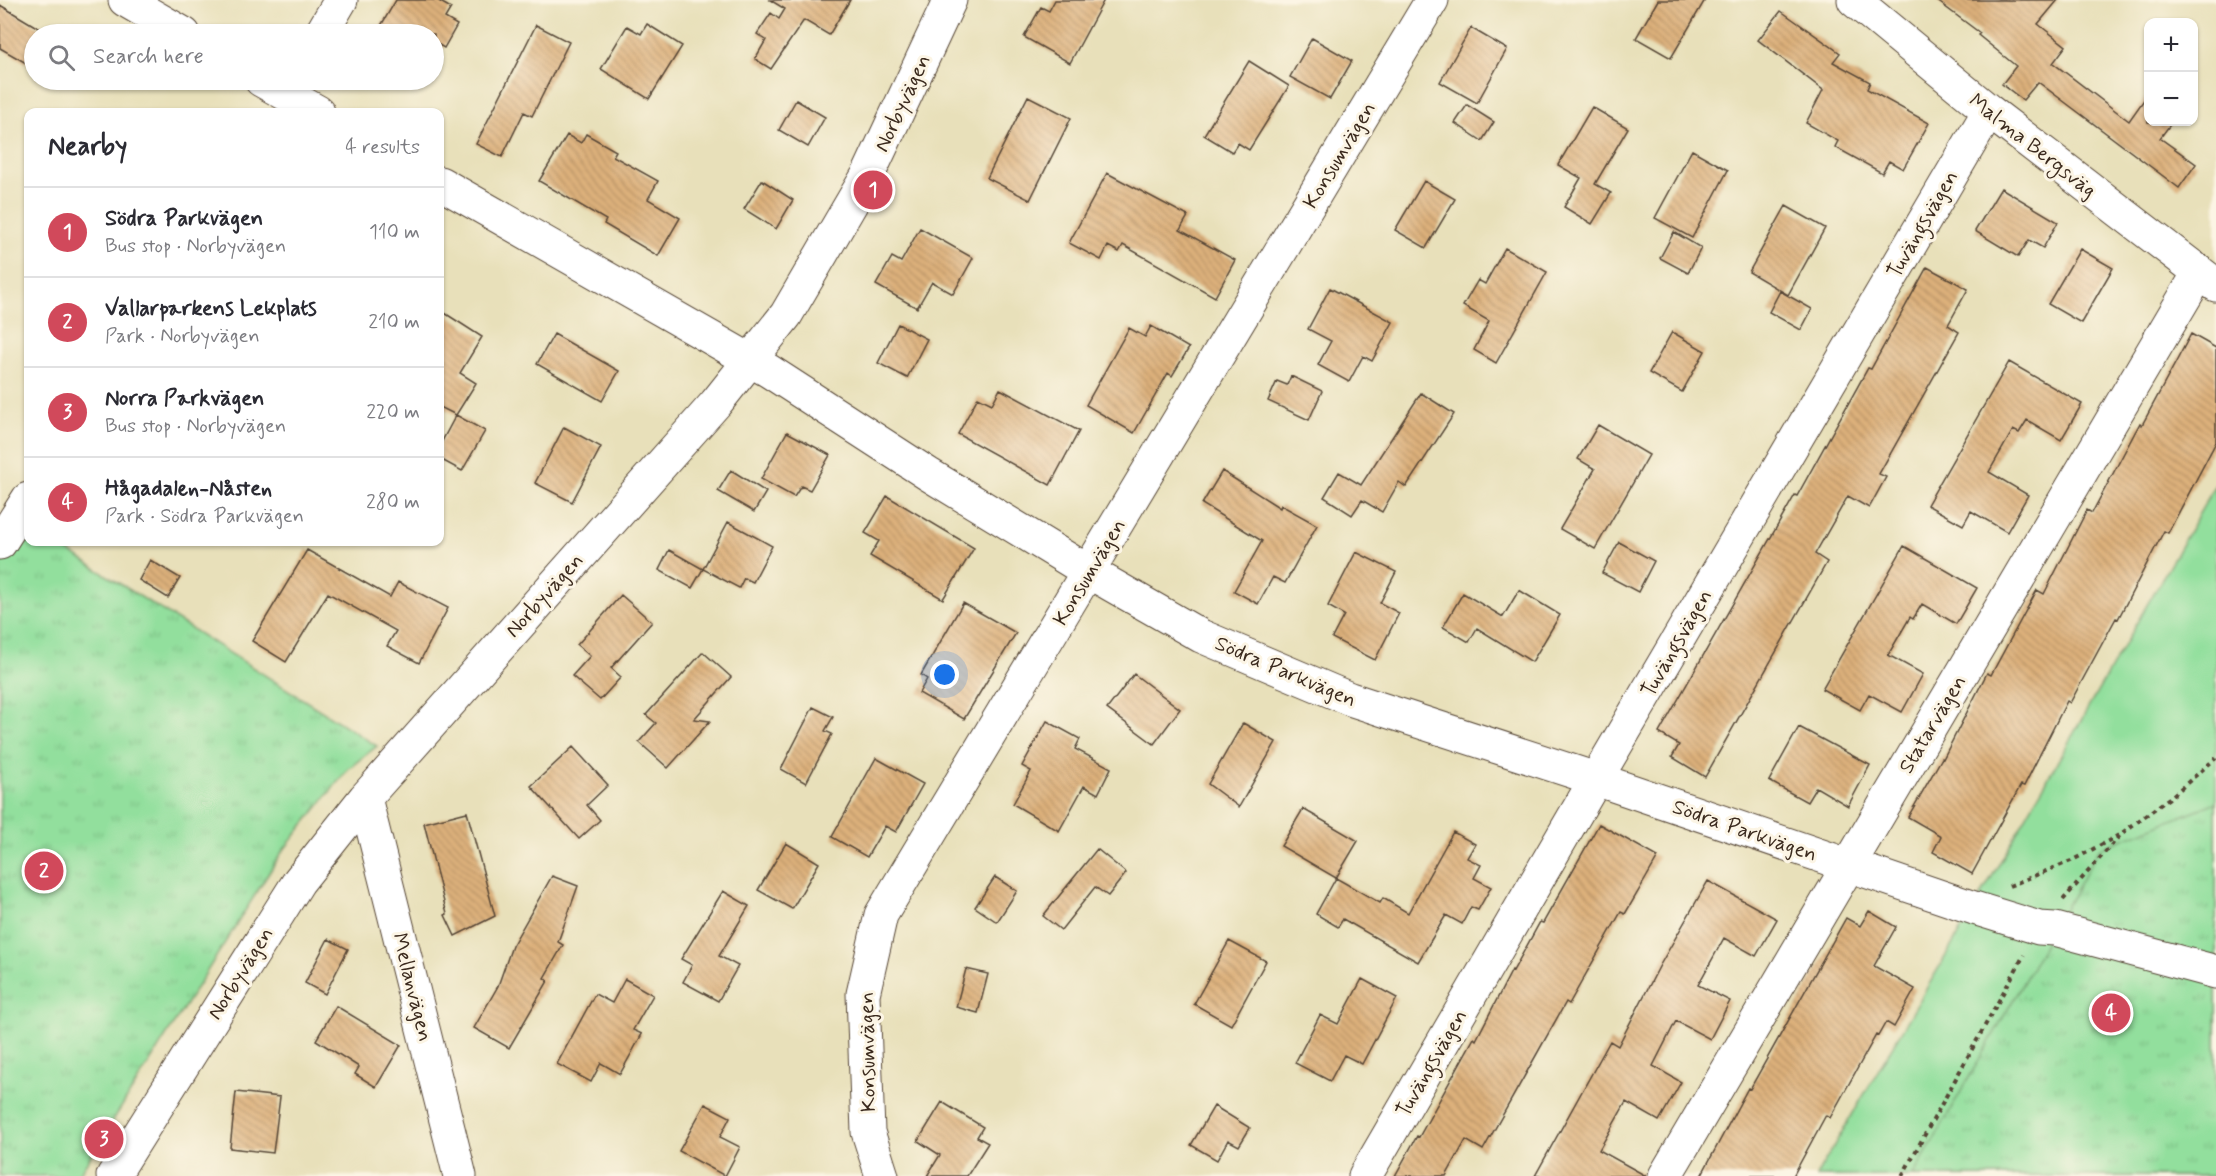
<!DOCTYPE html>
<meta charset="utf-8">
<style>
:root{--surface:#fff;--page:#f2f2f3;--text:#2b2b33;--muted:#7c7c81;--line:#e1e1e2;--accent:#d1495b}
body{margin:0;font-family:Mynerve,sans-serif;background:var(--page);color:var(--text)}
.controls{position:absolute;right:18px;top:18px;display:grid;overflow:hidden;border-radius:12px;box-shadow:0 2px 4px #0004}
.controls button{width:54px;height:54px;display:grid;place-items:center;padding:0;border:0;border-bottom:2px solid var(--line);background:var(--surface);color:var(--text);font:30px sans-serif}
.you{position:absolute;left:945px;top:675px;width:21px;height:21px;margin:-15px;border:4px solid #fff;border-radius:50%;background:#1a73e8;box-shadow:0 0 0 9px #1a73e833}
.badge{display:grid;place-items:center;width:39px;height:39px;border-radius:50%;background:var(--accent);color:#fff;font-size:20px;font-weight:700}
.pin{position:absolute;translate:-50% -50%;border:3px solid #fff;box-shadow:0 2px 6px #0006}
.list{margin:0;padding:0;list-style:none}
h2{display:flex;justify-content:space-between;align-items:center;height:78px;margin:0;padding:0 24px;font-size:26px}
h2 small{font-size:20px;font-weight:400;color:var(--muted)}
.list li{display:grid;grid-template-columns:39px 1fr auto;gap:18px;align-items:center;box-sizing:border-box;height:90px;padding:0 24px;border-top:2px solid var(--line)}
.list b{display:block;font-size:22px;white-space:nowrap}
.list p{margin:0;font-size:20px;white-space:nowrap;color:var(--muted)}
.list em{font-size:20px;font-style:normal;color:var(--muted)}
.icon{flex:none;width:33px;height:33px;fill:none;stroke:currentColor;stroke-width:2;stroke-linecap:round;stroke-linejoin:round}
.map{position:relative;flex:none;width:2216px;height:1176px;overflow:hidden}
.search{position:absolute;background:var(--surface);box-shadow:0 2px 4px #0004;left:24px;top:24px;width:420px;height:66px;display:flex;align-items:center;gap:15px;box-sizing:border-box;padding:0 21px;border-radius:33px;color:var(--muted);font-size:22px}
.panel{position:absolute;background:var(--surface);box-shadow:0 2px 4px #0004;left:24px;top:108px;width:420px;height:438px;border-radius:12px}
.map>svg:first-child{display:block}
.grass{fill:#92df9d;stroke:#66845e;stroke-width:1.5}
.park{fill:url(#park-tufts);stroke:#66845e;stroke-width:1.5}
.building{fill:url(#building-back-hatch)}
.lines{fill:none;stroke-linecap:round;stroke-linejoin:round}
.minor-casing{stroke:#554535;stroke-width:35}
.path{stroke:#554535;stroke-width:4;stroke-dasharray:4.5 4.5;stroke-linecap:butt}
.minor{stroke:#fff;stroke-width:33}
.labels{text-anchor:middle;stroke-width:6;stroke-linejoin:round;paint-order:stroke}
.street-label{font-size:21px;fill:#3b2a1e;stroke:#fcf5e5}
</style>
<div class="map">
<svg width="2216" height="1176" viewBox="0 0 2216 1176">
<defs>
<pattern id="park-tufts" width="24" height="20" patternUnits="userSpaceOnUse" patternTransform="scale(1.5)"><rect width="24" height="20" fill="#92df9d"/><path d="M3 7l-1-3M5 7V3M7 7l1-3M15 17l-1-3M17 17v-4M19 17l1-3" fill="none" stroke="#7fc087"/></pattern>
<pattern id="building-back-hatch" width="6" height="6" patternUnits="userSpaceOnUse" patternTransform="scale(1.5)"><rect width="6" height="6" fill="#ddb17b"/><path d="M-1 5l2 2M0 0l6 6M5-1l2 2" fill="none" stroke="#b49064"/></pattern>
</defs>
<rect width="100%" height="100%" fill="#fcf5e5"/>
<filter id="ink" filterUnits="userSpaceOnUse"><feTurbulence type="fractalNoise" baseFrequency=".0167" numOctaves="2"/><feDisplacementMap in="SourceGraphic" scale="12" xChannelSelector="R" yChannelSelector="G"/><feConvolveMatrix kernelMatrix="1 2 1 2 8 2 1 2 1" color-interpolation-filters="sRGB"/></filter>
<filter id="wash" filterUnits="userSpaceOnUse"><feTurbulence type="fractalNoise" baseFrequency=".008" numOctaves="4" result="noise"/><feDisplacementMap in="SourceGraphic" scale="24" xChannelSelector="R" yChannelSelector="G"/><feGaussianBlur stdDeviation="1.35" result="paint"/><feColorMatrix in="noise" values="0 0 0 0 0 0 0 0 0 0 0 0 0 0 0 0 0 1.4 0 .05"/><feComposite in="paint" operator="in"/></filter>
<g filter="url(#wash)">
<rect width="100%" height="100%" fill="#e8e0ba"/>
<path class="grass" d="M2216,484v692h-400l158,-268z"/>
<path class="park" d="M28,525v17h26l323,204 -29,23 -66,83 -204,324h-78v-633z
M2216,802v374h-303l186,-327z"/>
<g id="blocks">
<path class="building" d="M396,0h41l14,8 -6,10 12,7 -13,23 -10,-6v-8h-58z
M770,0h80l-21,35 -25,-15 -33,49 -16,-10 11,-19 -9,-6 14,-21 8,6 6,-10z
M1055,0h49l-34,63 -46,-26 17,-30 8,4z
M1658,0h47l-34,58 -35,-20z
M1936,0h122l-20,24 28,22 -13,17 76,58 19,-27v28h24l-12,16 36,26 -17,24 -141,-106 -15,18 -21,-16 14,-18 -38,-31 2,-2z
M0,5l45,27 -2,2h-9v15l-8,14 -26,-15z
M1781,11l59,42 -7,9 37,20 -3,7 62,34 -26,46 -14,-8 -7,12 -47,-26 3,-6 -32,-18 17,-33 -65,-50z
M647,24l35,22 -33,53 -48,-30 26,-43 14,8z
M536,25l33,17 -37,74 -8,-4 -22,45 -26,-13z
M1471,28l36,21 -30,54 -37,-21z
M1312,38l40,23 -22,38 -40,-22z
M1249,61l40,25 -40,64 -11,-7 -6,9 -28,-17z
M1028,96l43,22 -41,82 -43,-22z
M796,100l29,17 -17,30 -29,-17z
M1467,105l27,17 -12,19 -27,-18z
M1592,107l36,21 -33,56 16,9 -19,31 -28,-17 17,-29 -23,-13z
M586,134l30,17 -3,5 45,25 -10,18 32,19 -22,38 -54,-32 2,-4 -67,-39 28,-46 14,8z
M1692,150l36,20 -36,68 -37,-20z
M1107,173l81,43 -8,14 55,30 -20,37 -92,-52 -4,7 -11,-6 -7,14 -32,-17z
M762,180l31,20 -17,29 -32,-20z
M1424,181l31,18 -29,49 -31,-18z
M2001,188l57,34 -15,26 -14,-8 -11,17 -43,-26z
M1786,206l39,22 -37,67 -39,-23z
M920,228l53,30 -20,36 -21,-12 -15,26 -41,-23 16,-28 9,5z
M1674,232l27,16 -13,25 -28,-15z
M1505,248l42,24 -51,91 -22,-13 15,-29 -26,-15 15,-26 7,4z
M2080,249l33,19 -32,55 -33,-19z
M1927,267l41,22 -20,36 11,7 -80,142 7,3 -17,31 -21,-12 -33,58 12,8 -122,215 -33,-20 7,-12 -20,-12 136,-238 2,1 71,-128 3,1z
M1330,288l63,34 -21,39 -9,-5 -14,26 -31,-17 13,-24 -23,-12z
M1780,291l32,18 -11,21 -32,-18z
M440,310l42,27 -22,36 16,10 -20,32 -16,-8z
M898,324l29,15 -20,39 -29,-15z
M1151,326l38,22 -17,28 -4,-3 -34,60 -48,-28 43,-77 16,9z
M1672,332l33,19 -23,41 -33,-19z
M554,334l65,37 -17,30 -65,-37z
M2191,334l25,14v94l-48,91 -4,-2 -46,88 -2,-1 -46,85 -3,-2 -43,85 -3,-1 -49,89 -39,-22 8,-16 -33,-19 34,-59 1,1 44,-86 4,2 46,-85 7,4 43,-84 5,3 48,-90 2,2z
M2009,362l73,42 -21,36 -34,-20 -8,13 -6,-3 -24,42 39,23 -21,37 -36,-21 -8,14 -36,-20z
M1291,376l31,15 -13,29 -41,-19 9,-20 10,4z
M1000,389l79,42 -29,54 -92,-51 20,-37 14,7z
M1421,393l33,21 -48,73 -7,-5 -17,30 -20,-12 -10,15 -28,-18 15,-25 22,13z
M456,415l29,16 -23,40 -22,-12v-14z
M1598,425l51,30 -54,94 -35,-20 35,-60 -17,-10z
M564,427l37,20 -29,55 -37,-19z
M787,432l43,23 -20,35 -9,-4 -7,11 -33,-18z
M731,470l35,22 -12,20 -36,-21z
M1222,471l58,37 1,-3 36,20 -32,58 -12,-6 -15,27 -24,-13 28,-50 -60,-37z
M887,496l87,52 -31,51 -73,-43 9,-15 -14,-8z
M728,522l44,24 -19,36 -9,-4 -5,10 -36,-19z
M1619,542l35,19 -16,31 -36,-19z
M1904,546l73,42 -21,36 -34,-20 -9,15 -3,-2 -22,38 35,19 -21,38 -33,-18 -9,16 -38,-21z
M307,550l83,47 8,-15 50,26 -29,55 -32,-17 9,-15 -68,-38 -42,69 -34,-21z
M669,550l34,19 -11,19 -33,-18z
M1356,552l40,20 -16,31 19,10 -24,47 -43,-22 12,-23 -16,-9z
M150,560l30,18 -12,20 -29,-18z
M1519,590l41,25 -28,47 -55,-34 -8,14 -26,-15 20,-34 40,24z
M621,595l31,27 -41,46 10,9 -21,23 -28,-24 18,-20 -13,-11z
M963,603l53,30 -52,86 -45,-26 8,-14 -6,-4z
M703,652l28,25 -37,42 16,2 -42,47 -29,-26 17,-19 -10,-8z
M1134,674l46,35 -26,35 -47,-35z
M813,707l20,10 -8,14 7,3 -26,49 -25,-14z
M1047,721l33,18 -5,10 36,19 -13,26 -14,-8 -25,45 -46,-27 18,-33 -9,-5z
M1243,723l33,19 -37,65 -31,-23z
M1799,727l71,38 -22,41 -32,-19 -9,15 -38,-21z
M573,747l35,38 -21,20 13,15 -21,19 -48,-53z
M876,758l47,26 -27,48 -11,-6 -18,31 -35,-20z
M1303,809l55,32 -22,37 -55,-32z
M467,812l28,104 -40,20 -10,-21 2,-1 -23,-91z
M1599,824l59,33 -12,21 -21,36 -4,-2 -52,92 -3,-2 -83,148 -17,-10 -20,36h-51l22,-40 2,1 55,-99 2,2 36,-70 1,1 27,-49 3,1z
M1453,832l22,12 -8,14 14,7 -7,13 17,9 -13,23 -7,-3 -9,17 -16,-9 -28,47 -75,-43 -5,8 -22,-13 20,-36 44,25 3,-5 25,15z
M786,843l33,20 -27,46 -34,-19z
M1097,849l29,24 -18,23 -13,-9 -34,43 -18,-14z
M552,876l26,10 -20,56 5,3 -19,33 4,3 -39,67 -35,-20 24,-42 14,-40z
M995,877l22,14 -20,31 -22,-15z
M1708,881l69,38 -21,37 -32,-18 -26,47 32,16 -20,38 -34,-18 -23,45 28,16 -22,39 -33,-19 -27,48 47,26h-111l75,-135 8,5 42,-81z
M723,891l26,15 -30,50 19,10 -20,35 -35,-19 9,-17 -11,-6z
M1869,911l27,16 -22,39 41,23 -21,38 -8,-5 -8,14 -2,-1 -46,83 -4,-3 -33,61h-92l47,-88 2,1 96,-171 14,8z
M328,939l20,10 -23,45 -20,-11z
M1229,941l37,20 -35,64 -37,-21z
M966,969l22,5 -10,39 -22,-6z
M625,979l28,16 -20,35 9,4 -22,40 -19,-11 -10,19 -34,-18 38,-70 17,9z
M1362,979l35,19 -35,66 -18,-9 -14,26 -35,-18 25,-48 18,9z
M336,1006l65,39 -25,42 -21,-13 4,-7 -43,-27z
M236,1092l44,5 -7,56 -43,-5z
M942,1102l41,25 -6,10 11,6 -21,33h-40l13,-21 -22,-14z
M705,1104l25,13 -10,20 20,10 -15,29 -46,-25z
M1214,1106l36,22 -11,18 -11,-6 -11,20 -26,-15z"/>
</g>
</g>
<g filter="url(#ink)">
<use href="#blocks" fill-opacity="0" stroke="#554535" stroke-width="1.5"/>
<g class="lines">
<defs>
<path id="minor" d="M125,0l59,34
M1854,0l135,111 227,174
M321,34l20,-34
M261,80l57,32
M440,183l329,188 159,103 161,98 112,64 149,63 246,80 378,129 65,20 16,1 161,43
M0,543l28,-44
M365,798l95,378
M113,1176l186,-295 66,-83 351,-395 70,-88 83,-142 81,-173
M882,1176l-14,-44 -5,-138 18,-79 551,-915
M1365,1176l231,-397 393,-668
M1665,1176l534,-903"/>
</defs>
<use href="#minor" class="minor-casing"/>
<path class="path" d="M2009,886l62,-25 48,-26
M2063,900l59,-67 50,-37 44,-38
M1902,1176l122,-221"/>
<use href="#minor" class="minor"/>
</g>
</g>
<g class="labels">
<g class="street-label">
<text transform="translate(902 103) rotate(-65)" y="7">Norbyvägen</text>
<text transform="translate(2033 145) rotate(38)" y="7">Malma Bergsväg</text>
<text transform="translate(1339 155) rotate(-59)" y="7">Konsumvägen</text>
<text transform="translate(1922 224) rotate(-60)" y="7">Tuvängsvägen</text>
<text transform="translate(1089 572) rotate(-59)" y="7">Konsumvägen</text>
<text transform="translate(544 595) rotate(-48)" y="7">Norbyvägen</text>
<text transform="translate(1676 643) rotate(-60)" y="7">Tuvängsvägen</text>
<text transform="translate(1286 671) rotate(23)" y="7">Södra Parkvägen</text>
<text transform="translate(1932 724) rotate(-59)" y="7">Statarvägen</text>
<text transform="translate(1745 830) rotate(19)" y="7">Södra Parkvägen</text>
<text transform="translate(240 973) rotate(-58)" y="7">Norbyvägen</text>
<text transform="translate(413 987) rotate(76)" y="7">Mellanvägen</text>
<text transform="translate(867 1052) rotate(-91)" y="7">Konsumvägen</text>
<text transform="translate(1431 1063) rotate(-60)" y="7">Tuvängsvägen</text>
</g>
</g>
</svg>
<div class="controls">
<button>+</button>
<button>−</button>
</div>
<div class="you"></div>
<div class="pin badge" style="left:873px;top:190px">1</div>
<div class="pin badge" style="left:44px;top:871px">2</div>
<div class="pin badge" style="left:104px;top:1139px">3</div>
<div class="pin badge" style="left:2111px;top:1013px">4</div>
<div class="search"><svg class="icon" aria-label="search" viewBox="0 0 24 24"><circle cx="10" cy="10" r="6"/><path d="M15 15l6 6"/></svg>Search here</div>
<section class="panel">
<h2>Nearby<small>4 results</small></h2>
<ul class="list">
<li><span class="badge">1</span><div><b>Södra Parkvägen</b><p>Bus stop · Norbyvägen</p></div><em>110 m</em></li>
<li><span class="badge">2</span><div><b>Vallarparkens Lekplats</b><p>Park · Norbyvägen</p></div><em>210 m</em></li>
<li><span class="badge">3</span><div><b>Norra Parkvägen</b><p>Bus stop · Norbyvägen</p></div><em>220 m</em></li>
<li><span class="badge">4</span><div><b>Hågadalen-Nåsten</b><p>Park · Södra Parkvägen</p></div><em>280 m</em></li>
</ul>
</section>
</div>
